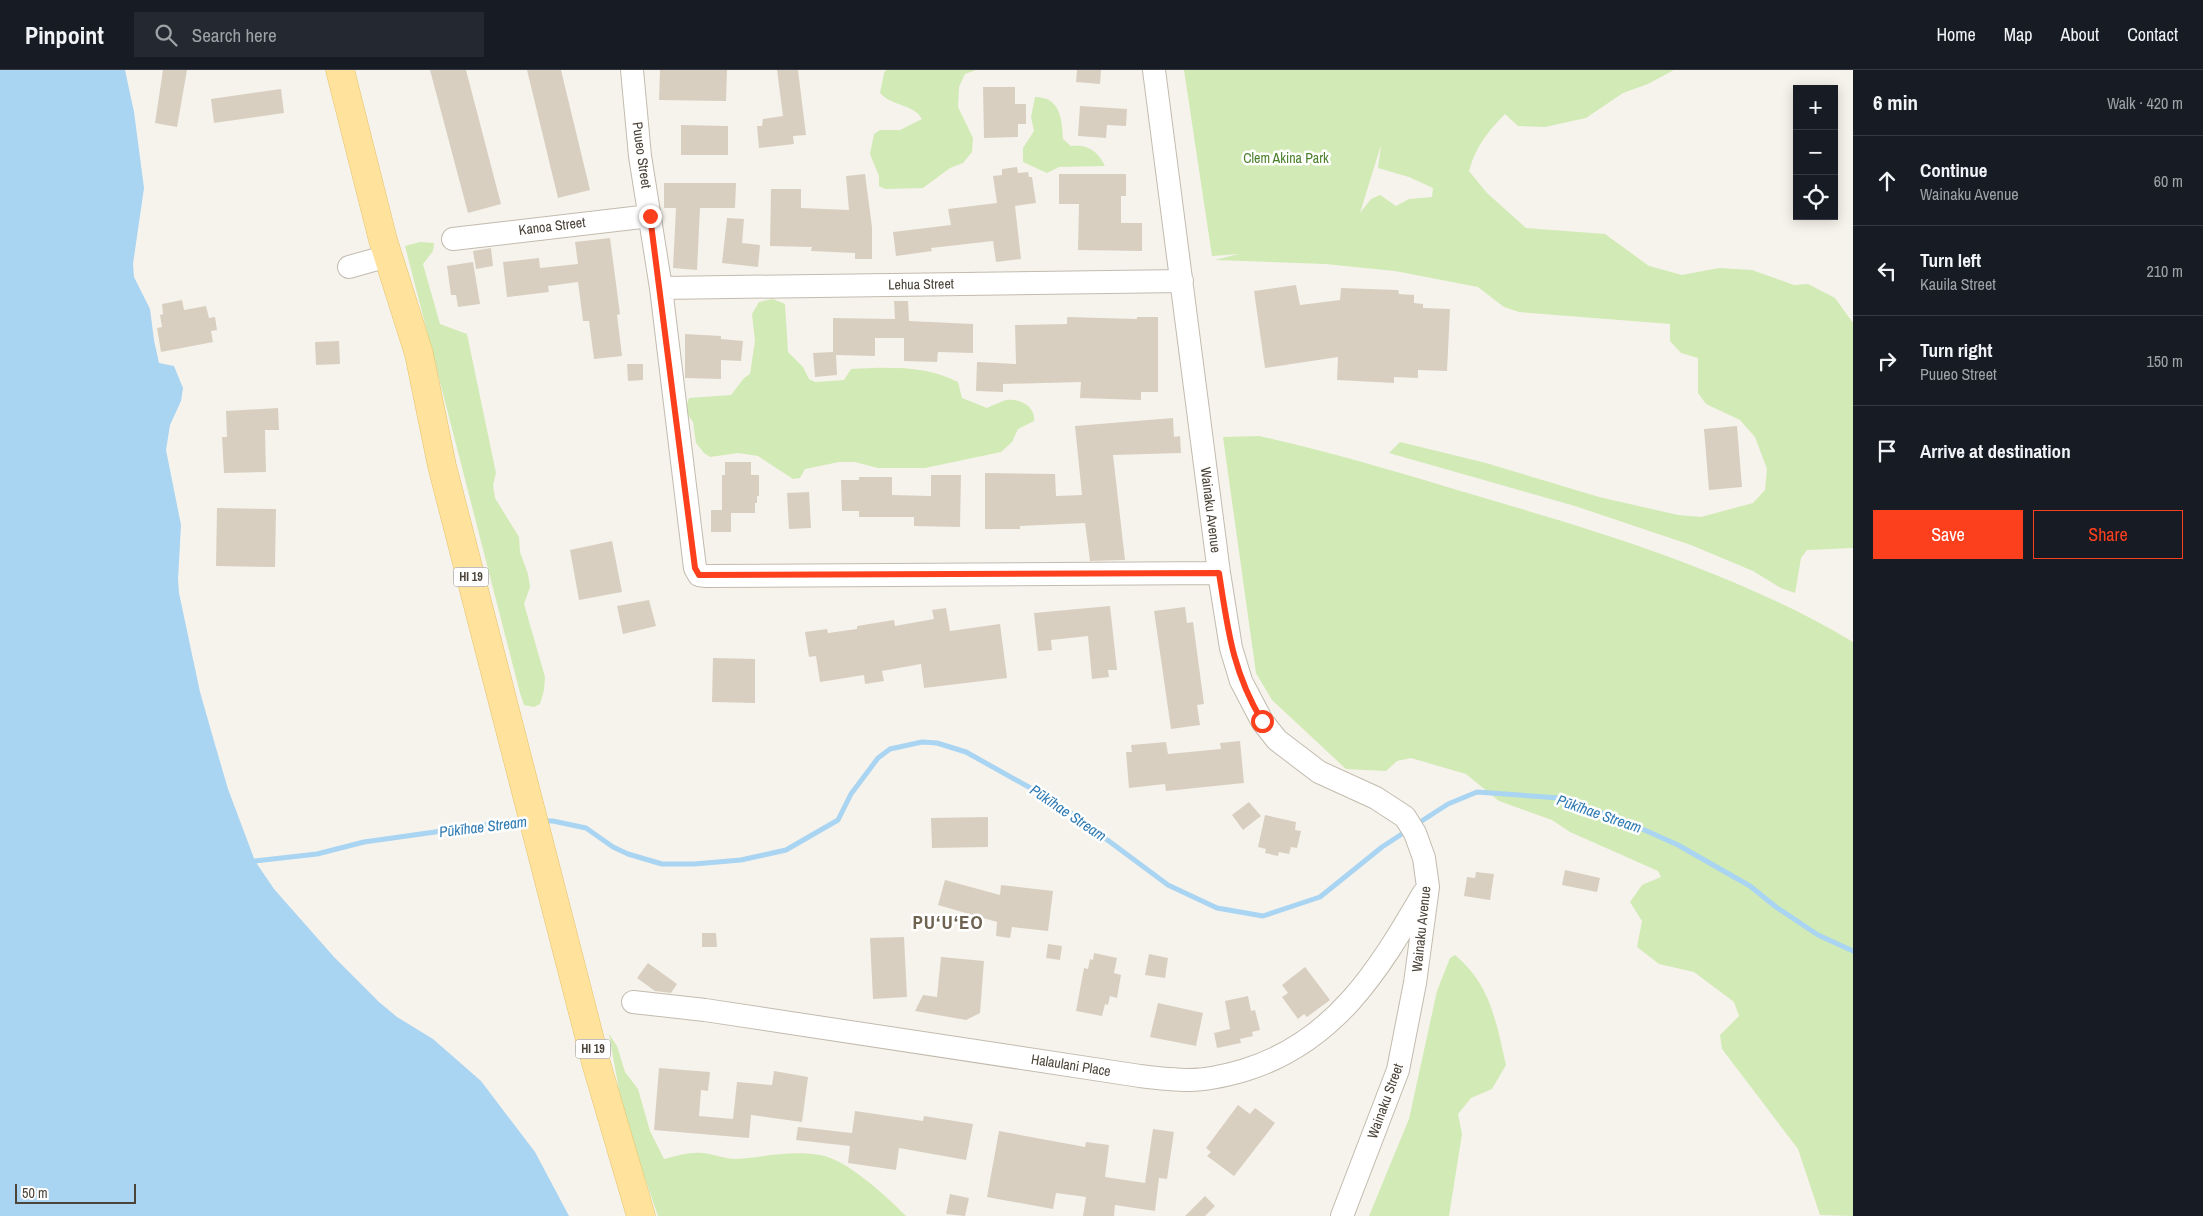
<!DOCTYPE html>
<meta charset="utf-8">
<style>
:root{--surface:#171b24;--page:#242831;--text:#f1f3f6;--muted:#9ea1a6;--line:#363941;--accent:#fc3f1d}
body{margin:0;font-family:"Archivo Narrow",sans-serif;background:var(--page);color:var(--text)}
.controls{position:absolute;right:15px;top:15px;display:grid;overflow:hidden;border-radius:0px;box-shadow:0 2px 12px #0003}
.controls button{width:45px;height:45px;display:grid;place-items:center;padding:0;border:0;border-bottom:1px solid var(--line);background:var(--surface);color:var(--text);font:25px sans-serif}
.scale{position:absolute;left:15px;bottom:12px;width:121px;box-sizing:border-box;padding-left:5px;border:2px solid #4b4439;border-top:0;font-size:14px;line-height:18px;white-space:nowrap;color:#4b4439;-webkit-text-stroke:4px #fff;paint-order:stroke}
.stop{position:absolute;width:15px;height:15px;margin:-11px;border:4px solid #fc3f1d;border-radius:50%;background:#fff}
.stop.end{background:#fc3f1d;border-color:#fff;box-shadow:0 1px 5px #0008}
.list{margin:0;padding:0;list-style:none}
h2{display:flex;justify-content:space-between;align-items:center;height:65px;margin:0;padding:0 20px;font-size:21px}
h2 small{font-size:16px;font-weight:400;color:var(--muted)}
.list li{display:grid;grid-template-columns:32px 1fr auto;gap:15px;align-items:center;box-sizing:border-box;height:90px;padding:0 20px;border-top:1px solid var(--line)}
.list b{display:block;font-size:19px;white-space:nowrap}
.list p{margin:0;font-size:16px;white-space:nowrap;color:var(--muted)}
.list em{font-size:16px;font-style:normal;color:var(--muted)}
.actions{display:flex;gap:10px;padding:15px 20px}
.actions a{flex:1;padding:11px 0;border:1px solid var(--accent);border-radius:0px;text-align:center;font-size:18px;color:var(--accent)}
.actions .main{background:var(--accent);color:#fff}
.icon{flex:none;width:28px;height:28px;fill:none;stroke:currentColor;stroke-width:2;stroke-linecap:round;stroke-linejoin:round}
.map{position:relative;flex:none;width:1853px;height:1146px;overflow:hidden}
header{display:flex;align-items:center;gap:30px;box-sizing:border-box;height:70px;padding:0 25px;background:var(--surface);border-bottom:1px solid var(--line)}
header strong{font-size:24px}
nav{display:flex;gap:28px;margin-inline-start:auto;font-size:18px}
.search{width:350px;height:45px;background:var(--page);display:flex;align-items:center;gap:12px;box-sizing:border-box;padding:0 18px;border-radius:0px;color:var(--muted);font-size:19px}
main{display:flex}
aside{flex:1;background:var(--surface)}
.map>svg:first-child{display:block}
.green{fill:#d2eab5;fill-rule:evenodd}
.water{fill:#a9d4f2}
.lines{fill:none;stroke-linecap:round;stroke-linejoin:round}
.stream{stroke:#a9d4f2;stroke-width:5}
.building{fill:#d8cfc1}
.minor-casing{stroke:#c2bbae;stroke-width:24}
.major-casing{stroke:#e6c16a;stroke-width:29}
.minor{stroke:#fff;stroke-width:22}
.major{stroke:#ffe39c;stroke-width:28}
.route{stroke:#fc3f1d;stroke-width:6}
.labels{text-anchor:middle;stroke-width:5;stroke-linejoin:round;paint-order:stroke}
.shield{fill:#fff;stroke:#817c74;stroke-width:1}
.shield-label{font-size:12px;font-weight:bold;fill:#4b4439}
.street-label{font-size:14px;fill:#4b4439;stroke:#fff}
.park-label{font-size:14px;fill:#4a7f2a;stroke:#fff}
.water-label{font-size:15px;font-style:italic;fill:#2e7ab2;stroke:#fff}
.district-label{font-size:19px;font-weight:bold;letter-spacing:1px;fill:#6e6250;stroke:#fff}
</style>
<header>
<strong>Pinpoint</strong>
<div class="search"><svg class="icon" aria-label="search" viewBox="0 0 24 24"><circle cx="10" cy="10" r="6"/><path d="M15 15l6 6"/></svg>Search here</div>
<nav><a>Home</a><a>Map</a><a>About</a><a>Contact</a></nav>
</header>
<main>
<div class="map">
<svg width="1853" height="1146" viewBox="0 0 1853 1146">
<rect width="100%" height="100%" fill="#f6f3ec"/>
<path class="green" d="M886,0h90l-11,4 -6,13 -1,20 15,31 -1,14 -9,11 -13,5 -27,20 -38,1 -6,-3v-10l-9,-22 4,-20 6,-4h20l22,-11c-8,-15 -31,-13 -42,-26l4,-20z
M1184,0h490l-26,14 -25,9 -37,25 -41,9 -27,-1 -13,-12c-17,17 -30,34 -36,57l18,22 39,35 79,6 44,32 33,9 37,-7 33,2 42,15 14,-1 27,14 18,25v225l-46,2 -6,8 -6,35 -14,-5 -28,-17 -62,-26 -116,-39 -186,-53 11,-11 86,21 113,34 79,18 23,2 52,-14 12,-13 2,-21 -12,-32 -15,-17 -34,-16 -8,-11v-35l-17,-5 -11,-12v-17l-151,-12 -15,-5 -26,-20 -83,-16 -70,-7 -110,-4 24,-6 -27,2zM1381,75l-3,23 31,9 24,11 -1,9 -23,2 -13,7 -16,-11 -9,4 -11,14z
M1035,27c25,0 27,21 28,42l8,7c17,-2 27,5 34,20l-46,1 -12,6 -24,-11v-14l11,-17 -3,-14z
M420,172l14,1 -1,8 -10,13 17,60 27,10 29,139 -3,12 2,13 24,39 1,15 8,22 2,13 -6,17 21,73 -1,13 -4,14 -6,3 -10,-2 -4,-12 -115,-447z
M773,229l12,5 3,48 15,15 6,12 6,3 29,-2 7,-11c35,-2 75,-4 107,13l4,16 25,10c6,-3 13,-6 19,-8 14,-2 30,7 28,21l-16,8 -6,13 -11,10 -76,16h-47l-23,-6h-16l-34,7 -5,9 -7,1 -35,-23 -20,-3 -28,4 -6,-4 -8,-10 -3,-21 -8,-11 4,-13 42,-3 13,-17 6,-4 5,-33 -3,-27 7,-12z
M1259,366c75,16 148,39 222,61 127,37 258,77 372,145v574l-33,-1 -22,-66 -76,-100 -2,-14 19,-19 -5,-14 -40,-30 -35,-8 -22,-17 5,-26 -12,-19 12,-17 19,-8 -3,-6 -88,-39 -18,-12 -53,-19 -33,-27 -55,-16 -14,3 -11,10 -40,-2 -74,-69 -16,-27 -33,-236z
M1455,885c36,30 41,67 51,110l-14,24 -21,9 -13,16 4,20 -13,82h-80l40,-97 28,-128 13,-33z
M609,964l8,12 8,26 13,17 12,42 14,28c13,-3 25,-7 38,-6 11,1 23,6 34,6 27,-2 56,-9 84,-4 28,5 66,41 86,61h-248l-34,-98z"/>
<path class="water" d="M0,0h125l9,42 10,76 -11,76 1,13 16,32 4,31 5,23 15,3 9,22 -2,13 -11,24 -4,25 15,75 -3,54 1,14 21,99 14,49 14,48 27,72 19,28 60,68 45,45 18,15 36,22 48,42 54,71 34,64h-569z"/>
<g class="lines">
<path class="stream" d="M541,751h12l33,7 27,19 15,7 34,10h32l47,-4 45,-10 52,-30 13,-26 27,-36 12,-9 32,-7 15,1 29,9 93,52 109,81 49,23 46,8 57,-19 62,-50 26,-17
M1417,754l31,-20 29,-12 82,6 61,21 58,26 72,41 26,21 42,28 35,16
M255,791l62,-7 47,-12 142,-20 19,-1"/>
</g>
<path class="building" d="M163,0h24l-10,57 -22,-4z
M430,0h36l35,134 -33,9z
M527,0h34l29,120 -32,8z
M660,0h67l-1,31 -67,-1z
M777,0h21l8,65 -13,1 1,8 -35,4 -2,-22h5l1,-7 20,-3z
M1077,0h24l-1,14 -24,-2z
M983,17h32v17h11v20h-8v13l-34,1z
M281,19l3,24 -70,10 -3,-24z
M1080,36l47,3 -1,17 -19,-1 -1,13 -28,-2z
M681,55l47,1v29h-47z
M1017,97l1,6 10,-1 1,5h3l4,26 -21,3 6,53 -25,3 -3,-21 -62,7 1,3 -36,5 -3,-24 58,-7 -3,-16 49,-6 -4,-27 9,-1v-6z
M865,104l7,53v32h-17v-6l-44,-2 1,-4 -42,-1 1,-57h30v19l48,2 -3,-34z
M1059,104h67v22h-5v27h21v28l-64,-1 1,-46h-20z
M664,113h72l-1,25h-35l-3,62 -24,-2 3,-60h-12z
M727,148l17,1 -2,24 18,2 -2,22 -36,-4z
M610,168l10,76 -3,1 5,41 -28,3 -5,-38h-6l-5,-39 -30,4 1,6 -42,5 -4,-35 36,-4 1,10 38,-4 -3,-22z
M491,178l2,18 -17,3 -3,-18z
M473,192l7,42 -22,3 -2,-12h-5l-4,-29z
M1296,215l4,20 40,-5 1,-12 57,2 1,4 15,1v8l9,1v4l27,1 -3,62 -29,-1v8l-24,-1v6l-57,-3 1,-23 -73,11 -11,-77z
M182,230l2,10 22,-4 3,12 6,-1 2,13 -6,1 2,11 -52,10 -4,-24 5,-1 -2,-12 3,-1 -1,-10z
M894,231h14l1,20 64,3v29l-35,-1 -1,10 -33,-1v-23h-29v18l-39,-1 1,20 -22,2 -2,-24 20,-1v-34l62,1z
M1067,247l70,2v-2h21v75h-17v8l-61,-2 1,-16 -78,2v8l-27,-1 1,-29 39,2 -1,-39 52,-1z
M685,264l36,2v3l22,2 -2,20 -20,-1v19l-36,-1z
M339,271l1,23 -24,1 -1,-23z
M627,294h16v16l-15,1z
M278,338l1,22h-14l1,42 -42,1 -2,-36h5l-1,-26z
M1173,348l1,19 6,-1 1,17 -68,2 12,105 -35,1 -5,-38 -65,3v3h-35v-56l70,1 1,22 26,-1 -7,-69z
M1737,356l5,61 -33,3 -5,-61z
M725,392h26v13h8v21h-2v7h-2v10h-24v19h-20v-22h11v-35h3z
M931,405h30l-1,52 -46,-1v-9h-55v-6h-17l-1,-31h18v-3h33v18l39,1z
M809,422l2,36 -22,1 -2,-36z
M217,438l59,1 -1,58 -59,-1z
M612,471l10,51 -43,8 -9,-50z
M649,530l7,26 -33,8 -6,-28z
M1110,536l7,64h-9l1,7 -17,2 -4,-43 -37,4 1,10 -14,1 -4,-38z
M1185,537l2,16 6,-1 11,82 -7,1 3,20 -29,4 -17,-118z
M946,538l4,23 50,-7 7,54 -83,10 -3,-24 -39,7 2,10 -19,3 -1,-9 -44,7 -4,-26 -7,1 -4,-25 22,-3 1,4 29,-4v-3l37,-6 1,6 39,-7 -2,-9z
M713,588l42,1v44l-43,-1z
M1240,671l4,42 -78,8 -1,-7 -36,4 -3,-36h6l-1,-7 35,-3 2,12 53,-5 -1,-6z
M1249,732l12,14 -18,14 -11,-15z
M1265,745l31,7 -1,8 6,1 -4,17 -6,-1 -2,7 -10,-2 -1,4 -13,-3 1,-4 -8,-2z
M988,747v30l-56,1 -1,-30z
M1565,800l35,8 -3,14 -35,-7z
M1476,802l18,2 -4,26 -26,-4 3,-19 8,1z
M945,810l55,15 1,-10 52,6 -5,40 -36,-4 -2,11 -14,-2 1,-14 -59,-17z
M702,863h14l1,14h-15z
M904,867l3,60 -34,2 -3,-61z
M1048,874l14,2 -2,14 -14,-2z
M1094,883l23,5 -3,15 7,2 -4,23 -7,-2 -2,9 -3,-1 -3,12 -26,-5 8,-43 4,1 2,-10 3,1z
M1149,884l19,4 -3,20 -20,-3z
M941,887l43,4 -4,52 -14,7 -51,-9 8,-16 14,2z
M648,893l29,21 -6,9 -16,-2 -18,-13z
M1305,897l25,33 -23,17 -3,-3 -6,5 -16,-22 6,-4 -6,-8z
M1248,926l3,15 4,-1 5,20 -8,2 1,4 -13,3 1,4 -24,5 -3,-15 16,-4 -5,-28z
M1158,933l45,10 -7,33 -46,-9z
M659,998l51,4 -2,19 -7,-1 -2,26 34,3 4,-37 35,3 2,-14 34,6 -6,45 -51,-7 -2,23 -95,-8z
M1238,1035l12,9 5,-6 20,15 -41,53 -27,-20 4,-4 -5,-4z
M855,1041l68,10 1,-5 49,8 -7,36 -67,-12 -3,22 -48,-7 2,-17 -54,-6 2,-13 54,6z
M1153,1059l21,3 -7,47 -8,-1 -4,33 -40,-6 -1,11h-31l3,-19 -30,-4 -3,16 -66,-12 12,-66 86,16 1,-5 23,3 -4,32 40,6z
M950,1124l19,4 -4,18 -19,-2z
M1205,1126l10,10 -10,10h-20z"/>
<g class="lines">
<defs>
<path id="minor" d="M632,0l8,86 21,132 34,280 4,7 7,1 513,-3
M1154,0l65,503 12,75 10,33 21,40 15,19 42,32 57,26 29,19 10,16 9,25 4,29 -13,96 -17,87 -56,146
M453,169l197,-23
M349,197l39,-11
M661,218l521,-7
M633,932l72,8 435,66c16,2 32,4 49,4 17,0 39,-5 56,-10 90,-28 133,-99 178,-176"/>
<path id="major" d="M340,0l43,170 36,114 23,112 154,597 45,153"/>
</defs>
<use href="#minor" class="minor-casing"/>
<use href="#major" class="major-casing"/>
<use href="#minor" class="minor"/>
<use href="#major" class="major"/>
</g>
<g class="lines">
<path class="route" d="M650,146l45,352 4,7 520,-2c9,57 13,97 43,148"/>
</g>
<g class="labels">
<g class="shield">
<rect x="453.5" y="497.5" width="35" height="19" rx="4"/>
<rect x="575.5" y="969.5" width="35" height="19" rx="4"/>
</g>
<g class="shield-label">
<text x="471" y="511">HI 19</text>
<text x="593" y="983">HI 19</text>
</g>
<g class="street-label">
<text transform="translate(642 85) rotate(82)" y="5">Puueo Street</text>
<text transform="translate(552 156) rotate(-7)" y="5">Kanoa Street</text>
<text transform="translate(921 214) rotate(-1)" y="5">Lehua Street</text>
<text transform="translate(1211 440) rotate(83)" y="5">Wainaku Avenue</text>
<text transform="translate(1421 859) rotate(-84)" y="5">Wainaku Avenue</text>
<text transform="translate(1071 995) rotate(9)" y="5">Halaulani Place</text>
<text transform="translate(1385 1031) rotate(-70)" y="5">Wainaku Street</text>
</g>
<g class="park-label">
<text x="1286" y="93">Clem Akina Park</text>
</g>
<g class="water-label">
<text transform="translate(1068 743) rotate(34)" y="5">Pūkīhae Stream</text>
<text transform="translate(1599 744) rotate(19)" y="5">Pūkīhae Stream</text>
<text transform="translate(483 757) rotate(-7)" y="5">Pūkīhae Stream</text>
</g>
<g class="district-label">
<text x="948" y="859">PU‘U‘EO</text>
</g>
</g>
</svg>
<div class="controls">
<button>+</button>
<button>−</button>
<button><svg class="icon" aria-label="locate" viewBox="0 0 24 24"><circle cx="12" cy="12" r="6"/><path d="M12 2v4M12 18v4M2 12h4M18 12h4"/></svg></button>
</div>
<div class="scale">50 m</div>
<div class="stop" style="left:1262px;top:651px"></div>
<div class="stop end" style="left:650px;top:146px"></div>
</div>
<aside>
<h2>6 min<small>Walk · 420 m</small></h2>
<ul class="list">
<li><svg class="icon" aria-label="ahead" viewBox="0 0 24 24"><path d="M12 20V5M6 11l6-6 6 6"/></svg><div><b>Continue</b><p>Wainaku Avenue</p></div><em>60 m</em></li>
<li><svg class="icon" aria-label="left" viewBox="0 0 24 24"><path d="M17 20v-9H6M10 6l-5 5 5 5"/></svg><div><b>Turn left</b><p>Kauila Street</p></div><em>210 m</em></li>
<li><svg class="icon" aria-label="right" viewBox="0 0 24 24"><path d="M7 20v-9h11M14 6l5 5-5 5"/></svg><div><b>Turn right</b><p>Puueo Street</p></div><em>150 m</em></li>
<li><svg class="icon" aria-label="arrive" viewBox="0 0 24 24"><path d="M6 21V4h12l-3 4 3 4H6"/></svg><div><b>Arrive at destination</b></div></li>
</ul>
<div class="actions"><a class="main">Save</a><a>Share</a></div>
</aside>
</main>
